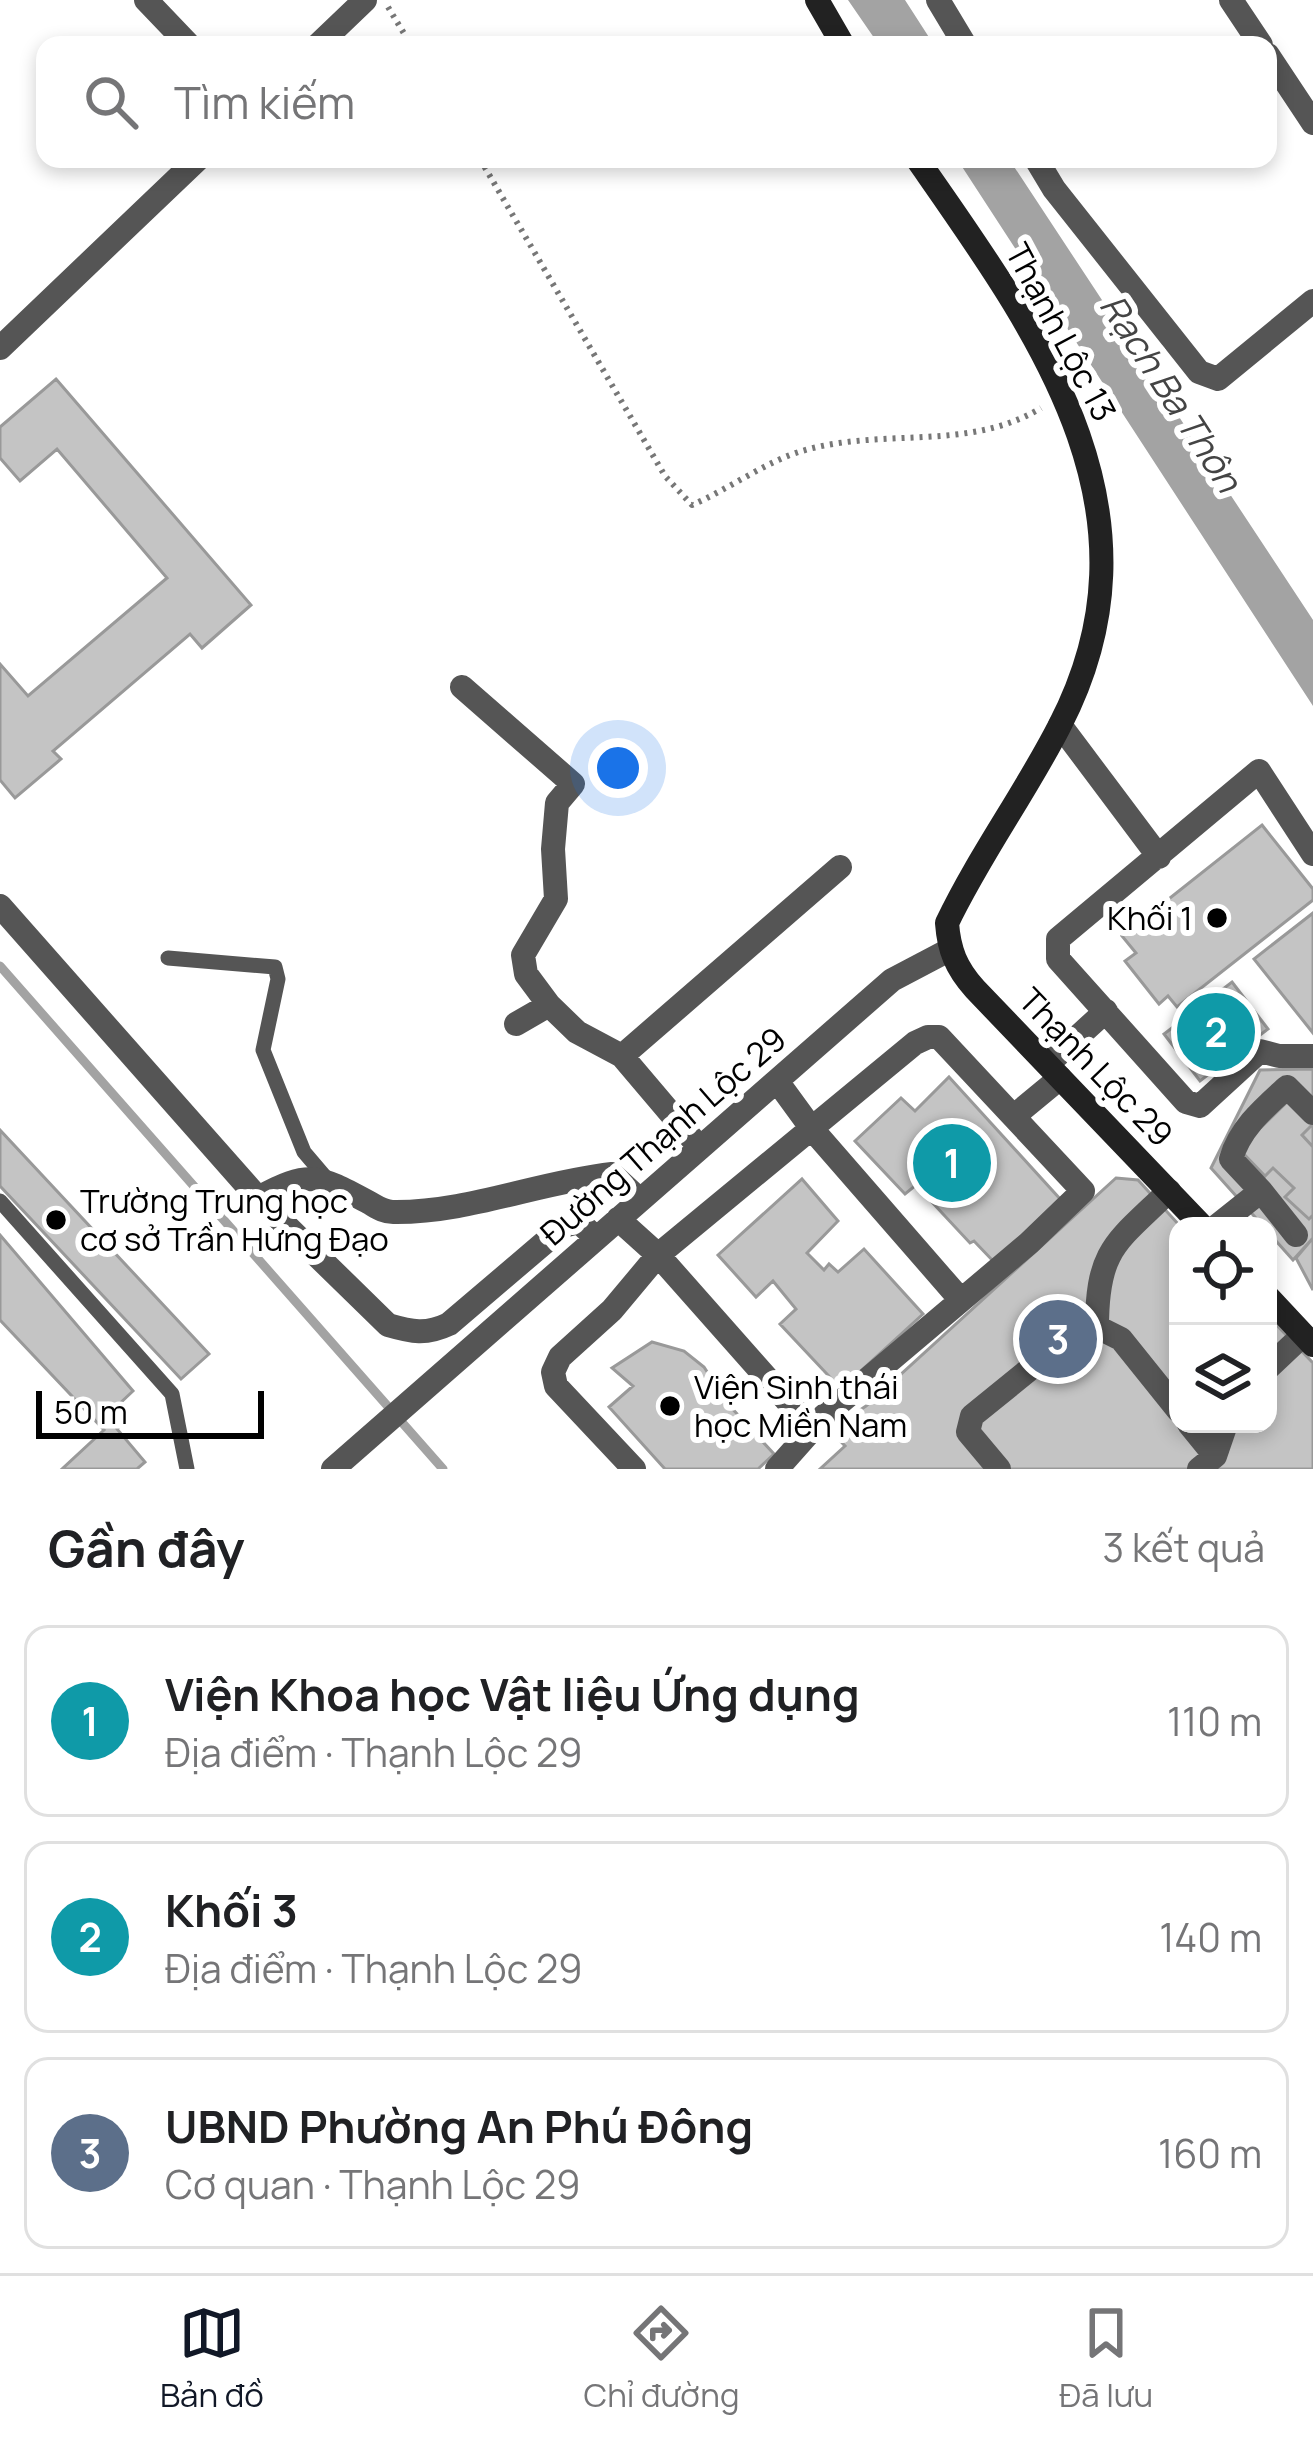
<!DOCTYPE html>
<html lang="vi">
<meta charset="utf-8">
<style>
:root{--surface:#fff;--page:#f2f2f2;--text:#202124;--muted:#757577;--line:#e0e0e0;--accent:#111827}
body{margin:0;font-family:Manrope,sans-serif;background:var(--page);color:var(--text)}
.controls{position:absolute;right:36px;bottom:36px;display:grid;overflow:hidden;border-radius:24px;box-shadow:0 6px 18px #0003}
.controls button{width:108px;height:108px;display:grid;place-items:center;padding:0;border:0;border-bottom:3px solid var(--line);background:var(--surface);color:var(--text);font:60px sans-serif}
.scale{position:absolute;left:36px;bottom:30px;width:228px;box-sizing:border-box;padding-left:12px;border:6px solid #000;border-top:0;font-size:33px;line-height:42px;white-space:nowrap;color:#000;-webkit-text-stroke:9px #fff;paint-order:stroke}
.you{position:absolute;left:618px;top:768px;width:42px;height:42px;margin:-30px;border:9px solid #fff;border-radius:50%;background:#1a73e8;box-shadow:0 0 0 18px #1a73e833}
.badge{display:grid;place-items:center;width:78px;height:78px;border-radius:50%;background:var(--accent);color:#fff;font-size:39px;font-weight:700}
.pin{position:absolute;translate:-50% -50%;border:6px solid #fff;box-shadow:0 3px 12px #0006}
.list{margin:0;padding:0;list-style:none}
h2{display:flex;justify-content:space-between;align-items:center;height:156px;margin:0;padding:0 48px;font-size:51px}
h2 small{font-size:39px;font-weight:400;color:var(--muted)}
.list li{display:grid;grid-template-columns:78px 1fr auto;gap:36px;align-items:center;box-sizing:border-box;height:192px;margin:0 24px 24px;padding:0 24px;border:3px solid var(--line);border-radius:24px}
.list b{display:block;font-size:45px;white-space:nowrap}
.list p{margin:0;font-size:39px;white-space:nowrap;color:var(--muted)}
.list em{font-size:39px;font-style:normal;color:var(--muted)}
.icon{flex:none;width:66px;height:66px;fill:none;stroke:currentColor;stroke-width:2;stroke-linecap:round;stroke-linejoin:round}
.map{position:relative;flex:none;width:1313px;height:1469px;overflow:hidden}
.search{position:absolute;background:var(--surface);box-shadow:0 6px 18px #0003;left:36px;right:36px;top:36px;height:132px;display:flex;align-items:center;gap:30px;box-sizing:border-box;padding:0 42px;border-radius:24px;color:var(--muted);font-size:45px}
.sheet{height:804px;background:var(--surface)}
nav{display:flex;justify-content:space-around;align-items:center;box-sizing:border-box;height:168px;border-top:3px solid var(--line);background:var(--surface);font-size:33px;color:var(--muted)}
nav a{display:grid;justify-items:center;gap:6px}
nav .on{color:var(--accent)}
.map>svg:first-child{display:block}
.water{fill:#a3a3a3}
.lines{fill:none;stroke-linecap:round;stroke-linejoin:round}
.stream{stroke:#a3a3a3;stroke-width:9}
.building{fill:#c4c4c4;stroke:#999;stroke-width:3}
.path{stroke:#777;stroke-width:6;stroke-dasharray:3 6;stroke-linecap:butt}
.lane{stroke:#555;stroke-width:15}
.street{stroke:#555;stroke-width:24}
.secondary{stroke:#222;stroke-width:24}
.poi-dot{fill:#000;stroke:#fff;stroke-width:4.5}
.labels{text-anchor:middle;stroke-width:12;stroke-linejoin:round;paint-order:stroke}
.street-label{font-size:33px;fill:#000;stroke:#fff}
.poi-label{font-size:33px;fill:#000;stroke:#fff;text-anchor:start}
.water-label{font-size:36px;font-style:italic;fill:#444;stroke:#fff}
</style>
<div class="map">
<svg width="1313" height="1469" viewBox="0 0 1313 1469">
<rect width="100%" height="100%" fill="#fff"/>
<path class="water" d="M848,0h57l29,45h-55z
M957,159h52l304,461v86z"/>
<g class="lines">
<path class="stream" d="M0,966l443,503"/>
</g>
<path class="building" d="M56,379l195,226 -49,43 -12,-14 -137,117 8,8 -46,39 -15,-18v-116l28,32 139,-118 -110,-129 -37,32 -20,-23v-31z
M1262,825l51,64v11l-136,107 -9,-11 -9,8 -34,-43 11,-8 -14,-17z
M1313,913v120l-59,-74z
M1232,982l36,47 -68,52 -36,-47z
M1313,1069v169l-20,22 -25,-28v-6h-5l-52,-58 49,-98z
M949,1077l112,123 -67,62 -20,-21 -4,2 -54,-58 -11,9 -50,-53 46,-43 14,13z
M1289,1100l24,24 -11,11 11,12v68l-4,4 -24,-22 9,-9 -21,-20 -8,8 -26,-27z
M0,1130l209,224 -28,25 -181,-193z
M1116,1178l22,2 42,46 -2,198h90v-108l45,47v106h-493l25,-23 -15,-16 36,-24z
M802,1179l36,42 -31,32 17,17 5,-6 9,8 26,-23 59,65 -82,75 -61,-65 16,-15 -23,-28 -17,16 -38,-42z
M0,1235l133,156 -18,17 12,12 -10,9 28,33 -8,7h-75l42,-39 -104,-110z
M1313,1238v52l-17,-32z
M652,1342l32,9 20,16 24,37 46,50 -16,15h-93l-56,-62 24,-21 -21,-18z"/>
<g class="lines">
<path class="path" d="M388,7l23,38
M480,159l185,317 27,29c35,-15 75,-44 110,-54 80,-24 166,1 239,-43"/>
<path class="lane" d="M168,958l107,9 3,12 -15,71 41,102 23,27
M0,1201l172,193 15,75"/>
<path class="street" d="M146,0l43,45
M938,0l27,45
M1231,0l30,45
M318,45l47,-45
M1268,55l45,68
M1036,159l18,30 145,183 19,7 95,-78
M0,348l198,-189
M462,687l111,97 -16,19 -4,46 3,50 -33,56 3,19 23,31
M1060,725l99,132
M1313,854l-54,-83 -201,168v20l128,143 14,4 60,-55 19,5h34
M0,906l258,292c51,-28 60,-23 110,4 9,5 15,10 25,10 74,1 146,-30 219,-38l28,26
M516,1024l33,-19 28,27 45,24
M1048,1064l58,-53
M777,1081l35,48 148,170
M1014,1116l46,-38
M700,1148l-78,-92 218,-189
M1261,1191l-30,-32c9,-31 33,-51 56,-72l26,26
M258,1198l130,127c24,7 38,10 61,-1l115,-98 15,-4 17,16
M618,1219l40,36 154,174
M1217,1226l44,-35 35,44
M1097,1327c0,-79 20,-85 72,-136
M1268,1368l35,-33
M1189,1424l26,32
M333,1469l559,-489 57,-30
M634,1469l-78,-83 -3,-14 7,-15 52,-47 46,-55 257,-212 13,-6h11l144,154 -54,52 -205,173 -47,53
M999,1469l-31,-37 4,-16 106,-86 19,-3 24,12 57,71
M1199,1469l16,-13 11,-32"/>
<path class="secondary" d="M817,0l26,45
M917,159c120,172 254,351 143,566 -34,67 -80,129 -113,198 2,27 9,45 28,66l227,237
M1268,1297l45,48"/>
</g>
<g class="poi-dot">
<circle cx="1217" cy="918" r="12"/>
<circle cx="56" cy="1220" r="12"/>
<circle cx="670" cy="1406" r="12"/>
</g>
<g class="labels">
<g class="street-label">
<text transform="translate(1061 332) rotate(62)" y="12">Thạnh Lộc 13</text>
<text transform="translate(1096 1067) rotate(46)" y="12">Thạnh Lộc 29</text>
<text transform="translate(663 1136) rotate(-41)" y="12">Đường Thạnh Lộc 29</text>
</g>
<g class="poi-label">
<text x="1193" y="930" text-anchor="end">Khối 1</text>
<text x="80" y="1213">Trường Trung học<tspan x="80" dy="38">cơ sở Trần Hưng Đạo</tspan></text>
<text x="694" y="1399">Viện Sinh thái<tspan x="694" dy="38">học Miền Nam</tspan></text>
</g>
<g class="water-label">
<text transform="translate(1171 393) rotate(57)" y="13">Rạch Ba Thôn</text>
</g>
</g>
</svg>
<div class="controls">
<button><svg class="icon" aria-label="locate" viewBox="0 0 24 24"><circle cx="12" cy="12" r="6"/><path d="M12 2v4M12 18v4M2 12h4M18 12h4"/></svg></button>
<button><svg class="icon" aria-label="layers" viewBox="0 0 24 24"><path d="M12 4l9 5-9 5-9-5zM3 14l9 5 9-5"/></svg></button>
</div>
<div class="scale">50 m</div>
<div class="you"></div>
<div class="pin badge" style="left:952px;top:1163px;background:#0f9aa8">1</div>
<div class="pin badge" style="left:1216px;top:1032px;background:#0f9aa8">2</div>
<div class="pin badge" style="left:1058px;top:1339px;background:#5c6f8a">3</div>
<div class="search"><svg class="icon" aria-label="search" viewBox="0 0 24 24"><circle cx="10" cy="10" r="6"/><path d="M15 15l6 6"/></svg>Tìm kiếm</div>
</div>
<section class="sheet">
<h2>Gần đây<small>3 kết quả</small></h2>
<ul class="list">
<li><span class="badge" style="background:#0f9aa8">1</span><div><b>Viện Khoa học Vật liệu Ứng dụng</b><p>Địa điểm · Thạnh Lộc 29</p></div><em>110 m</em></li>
<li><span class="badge" style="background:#0f9aa8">2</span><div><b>Khối 3</b><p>Địa điểm · Thạnh Lộc 29</p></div><em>140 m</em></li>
<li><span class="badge" style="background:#5c6f8a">3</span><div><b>UBND Phường An Phú Đông</b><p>Cơ quan · Thạnh Lộc 29</p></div><em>160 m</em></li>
</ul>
</section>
<nav>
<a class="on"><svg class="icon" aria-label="map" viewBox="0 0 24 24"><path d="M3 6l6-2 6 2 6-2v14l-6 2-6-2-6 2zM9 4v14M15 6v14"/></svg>Bản đồ</a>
<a><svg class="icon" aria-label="directions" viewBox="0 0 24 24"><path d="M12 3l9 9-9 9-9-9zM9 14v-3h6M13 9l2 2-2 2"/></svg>Chỉ đường</a>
<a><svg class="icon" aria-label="saved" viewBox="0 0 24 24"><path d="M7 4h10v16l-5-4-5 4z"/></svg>Đã lưu</a>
</nav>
